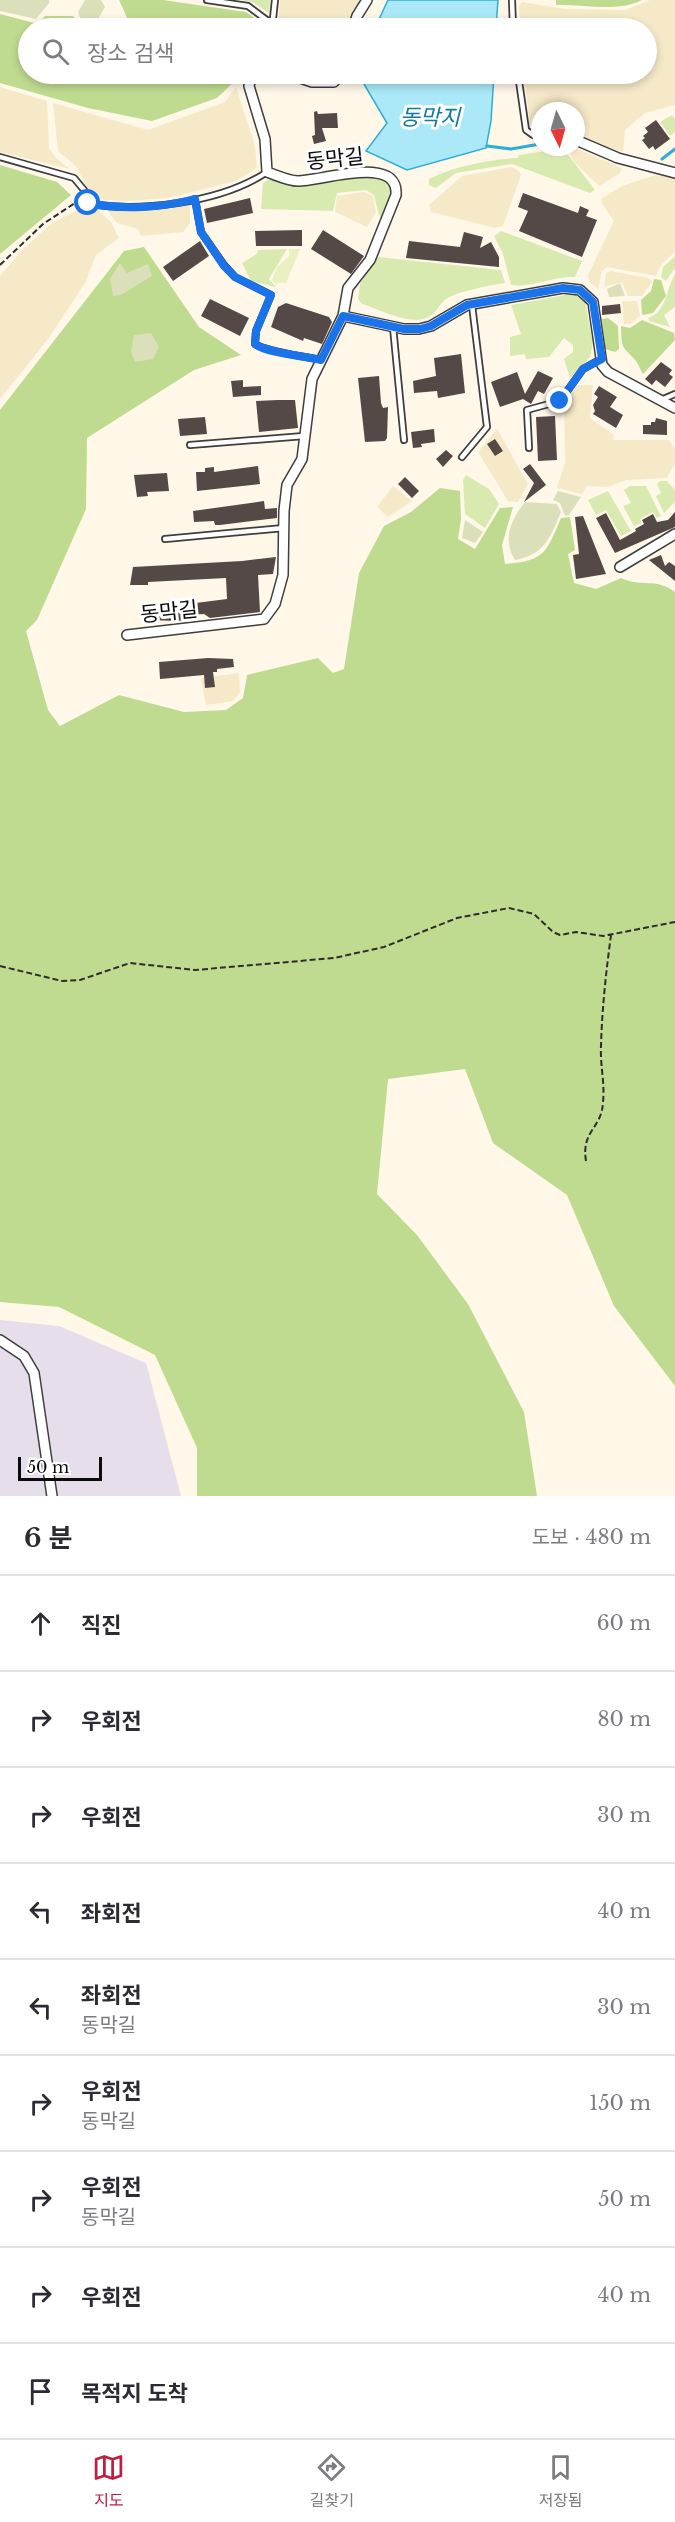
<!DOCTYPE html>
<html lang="ko">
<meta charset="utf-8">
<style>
:root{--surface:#fff;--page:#f7f7f7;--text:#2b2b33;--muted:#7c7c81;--line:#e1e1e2;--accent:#bf1e42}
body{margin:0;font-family:"Libre Baskerville","Noto Sans KR",serif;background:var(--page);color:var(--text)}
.compass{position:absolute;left:531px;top:102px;width:54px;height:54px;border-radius:50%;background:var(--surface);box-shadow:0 3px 9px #0003;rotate:175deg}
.scale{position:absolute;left:18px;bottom:15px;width:84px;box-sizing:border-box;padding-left:6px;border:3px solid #0b0b0b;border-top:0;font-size:16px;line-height:21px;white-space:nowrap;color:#0b0b0b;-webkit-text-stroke:4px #fff;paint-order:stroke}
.stop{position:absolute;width:18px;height:18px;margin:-14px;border:4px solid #1a73e8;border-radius:50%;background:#fff}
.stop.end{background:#1a73e8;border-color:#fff;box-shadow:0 2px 6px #0008}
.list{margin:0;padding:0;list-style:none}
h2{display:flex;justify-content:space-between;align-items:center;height:78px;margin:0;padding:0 24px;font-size:26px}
h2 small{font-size:20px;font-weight:400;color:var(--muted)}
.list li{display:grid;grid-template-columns:39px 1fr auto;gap:18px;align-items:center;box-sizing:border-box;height:96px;padding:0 24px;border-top:2px solid var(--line)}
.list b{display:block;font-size:22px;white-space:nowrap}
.list p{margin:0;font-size:20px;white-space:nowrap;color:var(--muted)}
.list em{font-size:20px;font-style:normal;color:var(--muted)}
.icon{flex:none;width:33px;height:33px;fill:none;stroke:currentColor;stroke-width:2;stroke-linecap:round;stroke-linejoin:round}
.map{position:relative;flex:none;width:675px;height:1496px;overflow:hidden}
.search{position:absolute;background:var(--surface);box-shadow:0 3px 9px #0003;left:18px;right:18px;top:18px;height:66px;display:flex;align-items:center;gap:15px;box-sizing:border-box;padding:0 21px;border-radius:33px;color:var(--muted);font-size:22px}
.sheet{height:942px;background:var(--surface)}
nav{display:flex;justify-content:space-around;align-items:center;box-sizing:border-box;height:84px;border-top:2px solid var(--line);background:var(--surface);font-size:16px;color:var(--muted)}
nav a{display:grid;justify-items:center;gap:3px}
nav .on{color:var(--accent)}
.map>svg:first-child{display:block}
.industrial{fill:#e7deeb}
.farmland{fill:#f5e9c8}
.green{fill:#d9eab1}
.forest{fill:#bfdb90}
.cemetery{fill:#dbe0ba}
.pitch{fill:#e9f1c3}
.water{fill:#abe9f8;stroke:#2faed2;stroke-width:1.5}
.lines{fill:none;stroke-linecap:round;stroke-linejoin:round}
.stream{stroke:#2faed2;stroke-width:3}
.building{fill:#544947}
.service-casing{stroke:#3e3e3e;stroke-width:8}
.minor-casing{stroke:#3e3e3e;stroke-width:12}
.path{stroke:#2d2d2d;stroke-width:2;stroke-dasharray:6 3;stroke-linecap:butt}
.service{stroke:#fff;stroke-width:4.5}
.minor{stroke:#fff;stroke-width:9}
.route{stroke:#1a73e8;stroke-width:8}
.labels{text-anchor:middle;stroke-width:6;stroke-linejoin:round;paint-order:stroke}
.street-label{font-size:21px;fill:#0b0b0b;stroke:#fff}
.water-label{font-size:22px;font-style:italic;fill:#107ba0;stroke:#fff}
</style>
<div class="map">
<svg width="675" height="1496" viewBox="0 0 675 1496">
<rect width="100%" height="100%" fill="#fff7e8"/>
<path class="industrial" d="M0,1320l59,6 87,37 35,133h-181z"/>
<path class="farmland" d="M280,0h80l-11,28h-71z
M650,0h25v105l-30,8 -20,17 -2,22 -11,-3 -36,-16v-22h-36v15l-10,-1 -6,-51h122v-46h-126l-1,-22 3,-4 43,7 60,1z
M0,87l47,14 2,47 7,10 14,11 -70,-17z
M236,87l19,59 2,22 -21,13 -68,17 -43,3 -32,-2 -17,-33 -18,-15 -5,-48 95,27 77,-28z
M567,147h6l49,21 -3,6 -20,12 -25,-24z
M511,167l8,4 2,4 -18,51 -8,2 -64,-16 -2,-7 33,-29z
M656,175l19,3v74l-14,13 -5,11 -49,-9 -5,4 -4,18 -9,-7 -1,-7 26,-54 -13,-19 1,-4 20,-12z
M364,192l9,4 2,11 1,6 -9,14 -32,-15 2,-16z
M190,203v20l-7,9 -42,4 -3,-7 -21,-6 -10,-13 63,-1z
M82,208l16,2 13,12 8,16 -23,17 -11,28 -37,56 -48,60v-123l23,-27 29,-26z
M610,271l39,7 3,4 -10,14h-14l-6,-14 -18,5 2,-14z
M622,301h15l3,15 -10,8h-6z
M576,385h17l-3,33 24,17 -1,5h56l6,9v14l-8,15 -41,2 -18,7 -21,-1 -5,8 -25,-6 8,-25 -1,-55z
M497,429l31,55 -10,18 -10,-1 -30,-49z
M393,486l19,15 -24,16 -11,-10z
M239,673l1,19 -7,9 -27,4 -5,-27z"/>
<path class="green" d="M240,0h30l-1,13 -17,-11z
M672,115l3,4v13l-5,4 -10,-14z
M554,147l9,1 32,42 -5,3 -78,-29 -56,9 -20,15 -7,-3v-6c27,-13 57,-19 88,-21l2,-3 27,-4z
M365,174l24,6 5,14 -10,28 -5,-7 -5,-20 -8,-5 -29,3 -4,18 -72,-2 2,-26 6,-4 24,5z
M501,231l81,30 -7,16c-22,-1 -43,11 -64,8l-8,-31 -9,-18z
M287,249l-18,30 7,8 -25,-6 -9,-18 15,-9 1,-4z
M675,256v12l-9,13 -5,-4 2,-10z
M378,257l123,13 4,13c-14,2 -49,9 -59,16 -8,6 -10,16 -20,19 -18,7 -47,-9 -64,-14l-4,-5 2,-15z
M675,274v33l-11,8 6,12 -21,-6 -1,-3c19,-6 18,-30 27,-44z
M565,295h11l9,6 8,42 -3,14 -20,21 -6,-19 9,-7v-7l-9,-7 -15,19 -23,2 -1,-5 -15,2v-19l11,-3 -10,-29z
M466,475l23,14 10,15 -14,24 -20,-14 -2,-34z
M660,481h7l8,9v12l-11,11 -8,-17 5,-3 -4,-9z
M630,486h16l15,30 -4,2 -4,-6 -13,7 2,4 -8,3 -11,-20 8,-3 -7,-13z
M608,491l23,40 -10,5 -15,-26 -10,5 -8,-15z"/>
<path class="forest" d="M119,0h44l83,12 19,14v2h-137l1,-6z
M556,0h86c-26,13 -58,4 -86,5z
M0,14l38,10 7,-8h28l9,10 17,2h-71v46h126l27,4 15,-4h46l-25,24 -65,23 -64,-13 -88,-25z
M0,165l57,17 14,13 -71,59z
M144,247l55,80 42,28 -47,15 -107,68 -1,71 -49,111 -11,11 22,79 12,16 59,-31 65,17 42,-2 17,-12 4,-23 71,-17 15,15 11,-4 15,-96 25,-47 27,-14 29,-24 20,3 1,28 -3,20 17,10 25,-41 13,-1 -11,38 3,19c40,-3 41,-11 56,-46l9,-1 5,33 -7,4 6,29 22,6 25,-11c21,10 34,-1 54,14v794l-61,-80 -47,-111 -74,-52 -28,-74 -77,10 -11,115 40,41 51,69 56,108 13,84h-340v-48l-42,-93 -96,-48 -59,-5v-892l124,-159z
M654,279l7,1 5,16 -13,17 -11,2 -1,-15 10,-9z
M608,318l10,8 1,23 -4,3 -10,-3 -3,-30z
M642,320l32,13 1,7 -32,34c-3,-4 -4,-9 -7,-13 -15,-17 -14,-10 -15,-35l9,2z"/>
<path class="cemetery" d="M0,0h49v3l-13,16 -36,-8z
M85,0h16l4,7 -10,17 -13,-2 -4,-10z
M120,263l7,10 21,-9 4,12 -31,19 -8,1 -3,-17z
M620,283l5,13 -16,1 -2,-8z
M151,333l8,14 -6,12 -18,3 -4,-10 3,-17z
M558,491l23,6 -12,18 -4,1 -5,-13 -7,-3z
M525,502l32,2 4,8c-11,26 -17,43 -46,48 -13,-20 -4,-41 10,-58z
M465,520l18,12 -8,11 -13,-5z"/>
<path class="pitch" d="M289,249h11l-14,34 -8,-1 -1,3 -5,-5 5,-13 12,-11z"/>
<path class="water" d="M388,0h110l-2,28h-121z
M358,74h136l-3,47 -5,27 -79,22 -41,-19 21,-28z"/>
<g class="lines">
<path class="stream" d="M487,146l24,3 29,-5
M662,159l13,-10"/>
</g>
<path class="building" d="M317,111l1,3 19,-1 1,15h-16l4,13 -12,3 -2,-8 3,-1 -1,-23z
M656,120l14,19 -15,11 -2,-4 -4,3 -7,-9 3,-2 -2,-2 5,-4 -3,-4z
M523,193l55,20 2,-7 9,4 -3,6 11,4 -15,37 -63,-26 9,-20 -10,-4z
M250,198l3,15 -46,10 -3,-14z
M302,230v16h-46l-1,-15z
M323,230l41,26 -13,18 -40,-25z
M464,232l19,5 -3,11 11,-6 8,15v10l-93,-9 3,-17 51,6z
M200,241l9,15 -36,25 -10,-14z
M210,299l39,19 -9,18 -39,-20z
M286,303l43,14 3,5 -10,22 -18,-6 -1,3 -32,-14 7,-20z
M620,304l1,9 -19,2v-9z
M461,354l4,39 -27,5 -1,-7 -23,2 -1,-12 23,-5 -2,-18z
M661,362l11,8 -3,4 4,3 -8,10 -9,-7 -4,5 -7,-6z
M538,371l15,7 -9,16 -6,-3 -7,13 -8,-5 -23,8 -9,-25 26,-10 8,22z
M379,376l2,27 2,5 5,-1 -1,31 -2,3 -20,1 -7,-64z
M243,380v7l18,-1v9l-28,2 -2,-16z
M599,386l18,11 -7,10 13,8 -7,13 -23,-14 2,-3 -2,-6 5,-8 -4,-3z
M278,400h17l3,28 -39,4 -3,-31z
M555,416l2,44 -19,1 -2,-44z
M205,417l2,17 -27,2 -2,-17z
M656,418l11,3v14l-24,-1v-9h8v-3h4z
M434,429l1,13 -14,2 1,3 -9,1 -2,-16z
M495,439l8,12 -8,5 -8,-12z
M446,450l7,6 -10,11 -7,-8z
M530,464l16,21 -22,17 10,-19 -11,-14z
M258,466l2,18 -63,7 -1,-19h9v-4l9,-1v5z
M167,473l2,18 -22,1 1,4 -11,1 -3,-22z
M405,477l14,14 -7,7 -14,-14z
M264,501l1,8 12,-1v10l-57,7h-5l-1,-4 -20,1 -1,-11z
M675,512v15l-60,26 -19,-35 10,-5 14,27 16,-9 -1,-2 9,-5 -2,-4 11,-6 4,8 11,-2z
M583,516l23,58 -30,5 -3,-24 6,-1 -4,-37z
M661,555l4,11 4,-4 6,4v15l-26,-21z
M276,557l-3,17 -15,1 2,37 -50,6 -6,-4 -18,1v5l-9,1 -28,-1v-11l78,-10 -1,-21 -78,4v3h-18l3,-18 109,-6z
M208,658l25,1 1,8 -17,2v3h-4l2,15 -10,1 -1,-13 -44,4 -1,-17z"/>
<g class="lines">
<defs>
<path id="service" d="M207,0l41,6 24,18
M512,0l1,28
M272,28l3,-28
M518,74l8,56 7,5 7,-1
M0,157l74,21 10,12 4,13
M195,199l6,33 23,33 11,12 36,18 -15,36 -1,13c12,8 49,12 66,16
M81,202c54,12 140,1 186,-30
M393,327l11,113
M661,400l14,-6
M190,445l114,-9
M529,448l-2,-38 33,-9 23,-32 18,-10
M462,457l25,-30 -15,-122
M165,539l119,-11"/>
<path id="minor" d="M353,28l4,-12 10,-16
M289,74l23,8h22l6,-8
M576,140l42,18 57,15
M343,316l61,13h15l12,-3 36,-21 96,-17 17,2 13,12 9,63 6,7 67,36
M620,567l55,-33
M127,635l137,-16 11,-15 8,-29 1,-64 3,-26 15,-26 10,-80 31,-63 5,-28 22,-28 26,-65c3,-41 -74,-14 -98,-14 -10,0 -22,-6 -31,-9l-2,-33 -16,-53 3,-12
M0,1340l24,16 10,17 18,123"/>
</defs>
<use href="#service" class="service-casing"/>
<use href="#minor" class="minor-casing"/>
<path class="path" d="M0,265l43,-41 32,-21
M0,966l62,15 18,-1 50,-17 65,7 139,-12 50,-11 73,-29 52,-10 25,6 19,18 7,3 16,-3 27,4 72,-14
M586,1161c-5,-31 16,-32 17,-59 2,-19 -3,-37 -2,-56 1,-37 5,-74 10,-111"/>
<use href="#service" class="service"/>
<use href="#minor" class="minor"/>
</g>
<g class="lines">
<path class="route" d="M88,203c34,7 73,5 107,-4l6,33 23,34 11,11 36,18 -15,36 -1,13c12,9 49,12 66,16l22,-44 61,13h16l11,-3 36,-21 96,-17 17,2 13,12 9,57 -19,10 -23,32"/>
</g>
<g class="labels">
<g class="street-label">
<text transform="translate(335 159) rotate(-6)" y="7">동막길</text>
<text transform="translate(169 612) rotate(-6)" y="7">동막길</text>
</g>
<g class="water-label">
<text x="430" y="125">동막지</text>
</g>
</g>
</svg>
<svg class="compass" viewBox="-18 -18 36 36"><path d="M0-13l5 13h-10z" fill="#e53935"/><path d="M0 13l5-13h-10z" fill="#7c7c81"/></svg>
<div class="scale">50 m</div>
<div class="stop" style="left:88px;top:203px"></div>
<div class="stop end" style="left:560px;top:401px"></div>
<div class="search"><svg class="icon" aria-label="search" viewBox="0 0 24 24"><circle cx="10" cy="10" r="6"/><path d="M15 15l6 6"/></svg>장소 검색</div>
</div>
<section class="sheet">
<h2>6 분<small>도보 · 480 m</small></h2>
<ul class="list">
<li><svg class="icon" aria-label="ahead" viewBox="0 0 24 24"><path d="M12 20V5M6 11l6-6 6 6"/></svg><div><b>직진</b></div><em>60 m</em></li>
<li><svg class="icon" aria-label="right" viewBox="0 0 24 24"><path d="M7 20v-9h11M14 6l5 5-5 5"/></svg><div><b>우회전</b></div><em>80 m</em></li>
<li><svg class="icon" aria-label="right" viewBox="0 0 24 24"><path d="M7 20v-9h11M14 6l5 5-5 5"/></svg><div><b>우회전</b></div><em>30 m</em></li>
<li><svg class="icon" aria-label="left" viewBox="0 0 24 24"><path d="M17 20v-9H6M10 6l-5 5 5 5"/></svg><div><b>좌회전</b></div><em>40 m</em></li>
<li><svg class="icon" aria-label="left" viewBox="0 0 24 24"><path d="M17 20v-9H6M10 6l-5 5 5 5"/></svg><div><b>좌회전</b><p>동막길</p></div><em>30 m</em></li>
<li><svg class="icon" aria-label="right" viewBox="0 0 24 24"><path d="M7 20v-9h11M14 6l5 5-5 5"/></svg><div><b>우회전</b><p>동막길</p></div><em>150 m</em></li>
<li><svg class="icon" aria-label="right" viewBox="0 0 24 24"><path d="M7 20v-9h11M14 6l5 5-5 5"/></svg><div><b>우회전</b><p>동막길</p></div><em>50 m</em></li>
<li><svg class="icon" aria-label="right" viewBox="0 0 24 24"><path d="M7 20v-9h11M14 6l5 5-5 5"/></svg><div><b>우회전</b></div><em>40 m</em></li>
<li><svg class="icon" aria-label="arrive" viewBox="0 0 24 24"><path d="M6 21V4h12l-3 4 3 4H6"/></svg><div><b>목적지 도착</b></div></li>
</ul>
</section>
<nav>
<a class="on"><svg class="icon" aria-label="map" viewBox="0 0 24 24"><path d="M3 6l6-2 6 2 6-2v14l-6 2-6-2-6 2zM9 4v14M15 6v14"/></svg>지도</a>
<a><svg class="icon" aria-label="directions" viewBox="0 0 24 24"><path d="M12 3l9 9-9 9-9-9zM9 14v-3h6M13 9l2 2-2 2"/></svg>길찾기</a>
<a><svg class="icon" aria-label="saved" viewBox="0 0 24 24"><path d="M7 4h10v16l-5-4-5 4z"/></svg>저장됨</a>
</nav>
